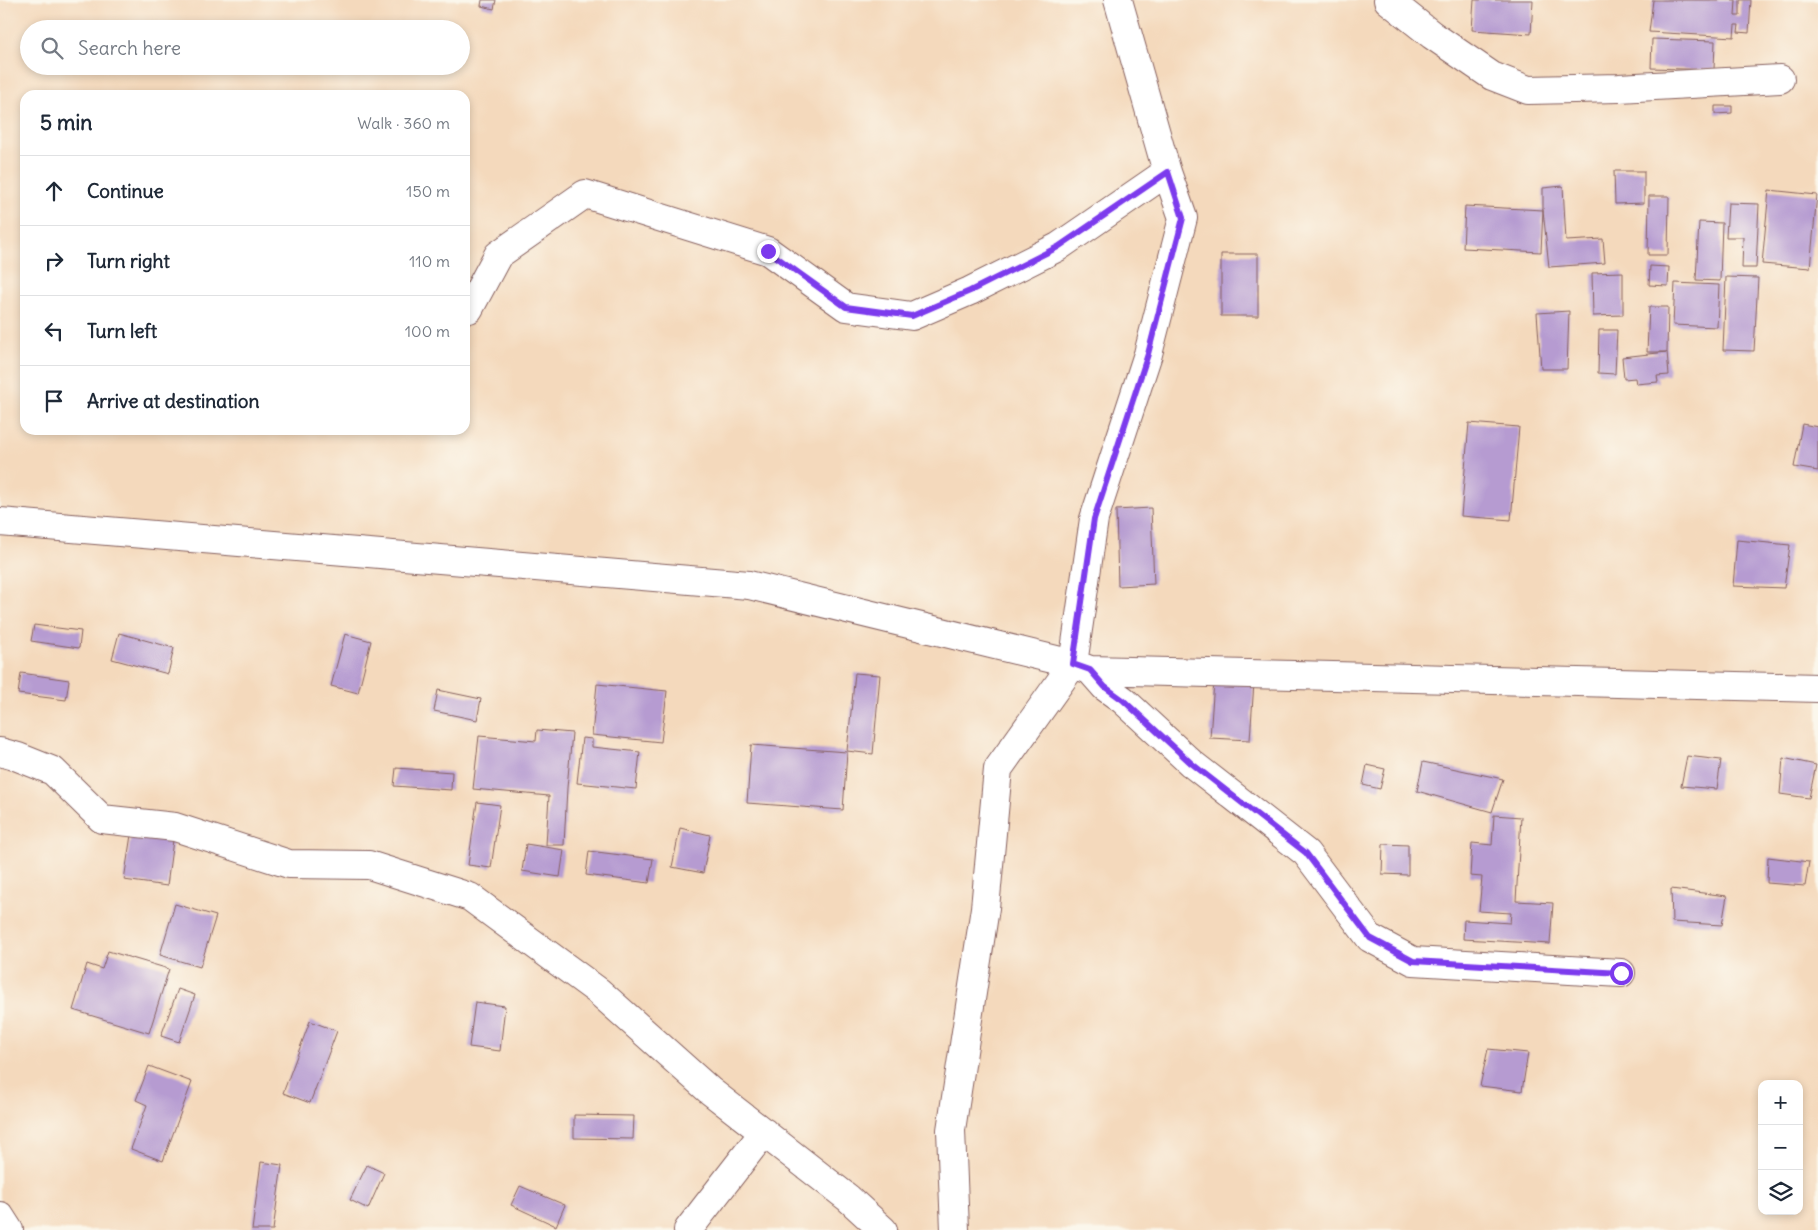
<!DOCTYPE html>
<meta charset="utf-8">
<style>
:root{--surface:#fff;--page:#f6f6f7;--text:#1f2937;--muted:#747a83;--line:#e0e1e3}
body{margin:0;font-family:Delius,sans-serif;background:var(--page);color:var(--text)}
.controls{position:absolute;right:15px;bottom:15px;display:grid;overflow:hidden;border-radius:10px;box-shadow:0 2px 8px #0003}
.controls button{width:45px;height:45px;display:grid;place-items:center;padding:0;border:0;border-bottom:1px solid var(--line);background:var(--surface);color:var(--text);font:25px sans-serif}
.stop{position:absolute;width:15px;height:15px;margin:-11px;border:4px solid #7c3aed;border-radius:50%;background:#fff}
.stop.end{background:#7c3aed;border-color:#fff;box-shadow:0 1px 5px #0008}
.list{margin:0;padding:0;list-style:none}
h2{display:flex;justify-content:space-between;align-items:center;height:65px;margin:0;padding:0 20px;font-size:21px}
h2 small{font-size:16px;font-weight:400;color:var(--muted)}
.list li{display:grid;grid-template-columns:32px 1fr auto;gap:15px;align-items:center;box-sizing:border-box;height:70px;padding:0 20px;border-top:1px solid var(--line)}
.list b{display:block;font-size:19px;white-space:nowrap}
.list em{font-size:16px;font-style:normal;color:var(--muted)}
.icon{flex:none;width:28px;height:28px;fill:none;stroke:currentColor;stroke-width:2;stroke-linecap:round;stroke-linejoin:round}
.map{position:relative;flex:none;width:1818px;height:1230px;overflow:hidden}
.search{position:absolute;background:var(--surface);box-shadow:0 2px 8px #0003;left:20px;top:20px;width:450px;height:55px;display:flex;align-items:center;gap:12px;box-sizing:border-box;padding:0 18px;border-radius:28px;color:var(--muted);font-size:19px}
.panel{position:absolute;background:var(--surface);box-shadow:0 2px 8px #0003;left:20px;top:90px;width:450px;height:345px;border-radius:15px}
.map>svg:first-child{display:block}
.building{fill:#b69bd1}
.lines{fill:none;stroke-linecap:round;stroke-linejoin:round}
.minor-casing{stroke:#86605e;stroke-width:30}
.minor{stroke:#fff;stroke-width:28}
.route{stroke:#7c3aed;stroke-width:6}
</style>
<div class="map">
<svg width="1818" height="1230" viewBox="0 0 1818 1230">
<rect width="100%" height="100%" fill="#fbf7ec"/>
<filter id="ink" filterUnits="userSpaceOnUse"><feTurbulence type="fractalNoise" baseFrequency=".02" numOctaves="2"/><feDisplacementMap in="SourceGraphic" scale="10" xChannelSelector="R" yChannelSelector="G"/><feConvolveMatrix kernelMatrix="1 2 1 2 8 2 1 2 1" color-interpolation-filters="sRGB"/></filter>
<filter id="wash" filterUnits="userSpaceOnUse"><feTurbulence type="fractalNoise" baseFrequency=".0096" numOctaves="4" result="noise"/><feDisplacementMap in="SourceGraphic" scale="20" xChannelSelector="R" yChannelSelector="G"/><feGaussianBlur stdDeviation="1.12" result="paint"/><feColorMatrix in="noise" values="0 0 0 0 0 0 0 0 0 0 0 0 0 0 0 0 0 1.4 0 .05"/><feComposite in="paint" operator="in"/></filter>
<g filter="url(#wash)">
<rect width="100%" height="100%" fill="#f4d9bc"/>
<g id="blocks">
<path class="building" d="M482,0h14l-2,9 -13,-3z
M1474,0h59l-2,34 -59,-4z
M1653,0h83l-1,16h5v-16h11l-2,33 -11,-1 1,-7h-4l-1,12 -85,-5z
M1652,39l63,2 -1,29 -63,-2z
M1715,106h17v7l-17,1z
M1614,171h30v32l-29,1z
M1563,186l3,55 37,-2 2,24 -56,4 -6,-57v-22z
M1769,190l48,5 -7,73 -48,-4z
M1649,196h20l-1,59h-20z
M1728,203l31,1 -3,64h-14l1,-31h-17z
M1465,206l78,4 -2,42 -78,-4z
M1699,222l23,1 -2,58 -24,-1z
M1221,254h37v62h-37z
M1650,266l19,1 -1,19 -19,-1z
M1623,272v43l-30,1 -1,-43z
M1726,277l32,1 -4,73 -31,-1z
M1675,283l44,2 -2,42 -44,-2z
M1649,307h19l-1,45h-20z
M1569,311l-2,58h-26l-4,-56z
M1599,330h18l-2,44 -17,-1z
M1667,352l2,23 -12,1 1,6 -22,2 -1,-6 -11,1 -2,-22z
M1469,423l50,4 -8,93 -50,-4z
M1802,424l16,3v44l-24,-4z
M1151,508l3,76 -36,2 -2,-76z
M1737,540l53,5 -6,43 -51,-2z
M34,625l47,6 -2,17 -48,-7z
M119,633l55,15 -6,26 -56,-15z
M345,634l26,7 -13,52 -27,-7z
M1215,666l40,2 -5,72 -40,-2z
M21,673l48,7 -3,20 -48,-6z
M855,673l25,2 -7,79 -26,-3z
M597,684l70,7 -6,51 -69,-7z
M438,690l43,9 -4,21 -43,-9z
M537,730l35,3 -5,55 -3,57h-18l3,-49 -76,-7 6,-53 57,5z
M582,738l10,1v8l48,5 -4,37 -59,-6z
M751,745l96,7 -4,58 -96,-7z
M1687,756l34,4 -4,29 -36,-3z
M1783,758l33,7 -7,33 -29,-4z
M1423,762l80,17 -11,33 -75,-21z
M1367,765l18,4 -5,20 -17,-4z
M396,768l56,4 -1,18 -57,-4z
M477,802l23,3 -9,63 -23,-3z
M1494,815l27,2 -5,84 37,2 -3,41 -87,-5 1,-19 46,3 1,-10 -32,-2 3,-34 -12,-1 2,-33 20,2z
M680,828l30,7 -7,38 -31,-6z
M131,835l42,5 -6,46 -43,-6z
M526,844l38,6 -4,27 -38,-6z
M1383,844l25,1v30l-26,-1z
M589,851l64,8 -4,24 -63,-8z
M1768,857l41,5 -4,24 -38,-3z
M1671,889l56,7 -5,29 -50,-3z
M175,904l41,12 -16,51 -40,-12z
M108,951l61,18 -20,64 -76,-23 14,-46 15,5z
M178,989l17,6 -16,47 -18,-6z
M475,1002l30,4 -5,45 -31,-4z
M310,1021l27,10 -27,72 -27,-10z
M1488,1049l40,4 -6,38 -42,-5z
M149,1066l43,16 -29,79 -32,-12 16,-44 -11,-5z
M574,1115l60,1 -1,23 -59,-1z
M261,1162l21,3 -9,65h-21z
M367,1165l17,8 -16,36 -18,-9z
M520,1186l45,19 -9,21 -45,-21z"/>
</g>
</g>
<g filter="url(#ink)">
<use href="#blocks" fill-opacity="0" stroke="#86605e" stroke-width="1"/>
<g class="lines">
<defs>
<path id="minor" d="M1388,0l44,35 60,41 36,14 91,-2 161,-9
M469,309l29,-54 87,-61 183,57 78,56 66,9 58,-25 88,-44 109,-75
M0,522l749,63 324,79 17,6 728,18
M1090,670l15,17 18,13 68,63 115,90 64,85 43,23 208,12
M0,752l18,5 35,14 49,48 73,8 114,37 80,1 101,32 128,94 111,99 139,108 35,32
M0,1216l9,14
M688,1230l76,-98
M955,1230l-4,-100 34,-222 13,-139 75,-105 21,-145 54,-165 35,-136 -16,-46 -49,-172"/>
</defs>
<use href="#minor" class="minor-casing"/>
<use href="#minor" class="minor"/>
</g>
</g>
<g class="lines" filter="url(#ink)">
<path class="route" d="M768,251l78,56 66,9 58,-25 88,-44 110,-75 15,46 -35,136 -54,165 -21,145 17,6 15,17 18,13 68,63 115,90 64,85 43,23 208,12"/>
</g>
</svg>
<div class="controls">
<button>+</button>
<button>−</button>
<button><svg class="icon" aria-label="layers" viewBox="0 0 24 24"><path d="M12 4l9 5-9 5-9-5zM3 14l9 5 9-5"/></svg></button>
</div>
<div class="stop" style="left:1621px;top:973px"></div>
<div class="stop end" style="left:768px;top:251px"></div>
<div class="search"><svg class="icon" aria-label="search" viewBox="0 0 24 24"><circle cx="10" cy="10" r="6"/><path d="M15 15l6 6"/></svg>Search here</div>
<section class="panel">
<h2>5 min<small>Walk · 360 m</small></h2>
<ul class="list">
<li><svg class="icon" aria-label="ahead" viewBox="0 0 24 24"><path d="M12 20V5M6 11l6-6 6 6"/></svg><div><b>Continue</b></div><em>150 m</em></li>
<li><svg class="icon" aria-label="right" viewBox="0 0 24 24"><path d="M7 20v-9h11M14 6l5 5-5 5"/></svg><div><b>Turn right</b></div><em>110 m</em></li>
<li><svg class="icon" aria-label="left" viewBox="0 0 24 24"><path d="M17 20v-9H6M10 6l-5 5 5 5"/></svg><div><b>Turn left</b></div><em>100 m</em></li>
<li><svg class="icon" aria-label="arrive" viewBox="0 0 24 24"><path d="M6 21V4h12l-3 4 3 4H6"/></svg><div><b>Arrive at destination</b></div></li>
</ul>
</section>
</div>
